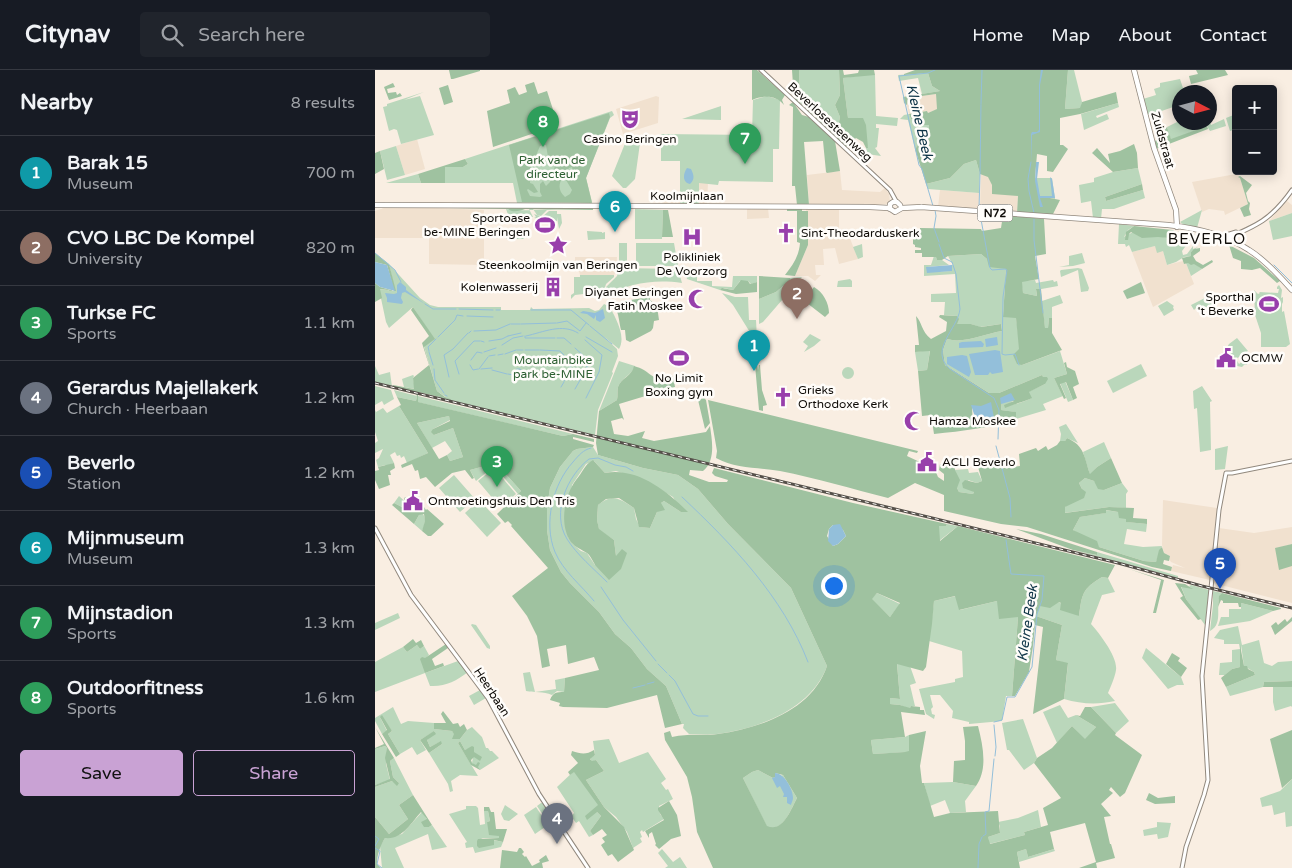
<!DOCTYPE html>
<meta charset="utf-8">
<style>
:root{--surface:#171b24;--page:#20242c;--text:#f1f3f6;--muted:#9ea1a6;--line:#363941;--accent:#c9a2d4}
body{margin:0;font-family:"Varela Round",sans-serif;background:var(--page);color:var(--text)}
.controls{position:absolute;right:15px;top:15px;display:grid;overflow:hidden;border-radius:5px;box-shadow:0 2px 12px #0003}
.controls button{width:45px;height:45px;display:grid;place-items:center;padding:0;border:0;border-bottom:1px solid var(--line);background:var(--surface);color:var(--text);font:25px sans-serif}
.compass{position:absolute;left:797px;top:15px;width:45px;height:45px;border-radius:50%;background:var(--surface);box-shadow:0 2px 12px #0003;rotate:96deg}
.you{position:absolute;left:458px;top:515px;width:18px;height:18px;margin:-12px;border:4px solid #fff;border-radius:50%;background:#1a73e8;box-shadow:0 0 0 8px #1a73e833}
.badge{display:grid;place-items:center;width:32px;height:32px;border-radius:50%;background:var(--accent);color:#fff;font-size:16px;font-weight:700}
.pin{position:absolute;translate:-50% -41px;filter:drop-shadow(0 1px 2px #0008)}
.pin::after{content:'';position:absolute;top:26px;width:18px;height:15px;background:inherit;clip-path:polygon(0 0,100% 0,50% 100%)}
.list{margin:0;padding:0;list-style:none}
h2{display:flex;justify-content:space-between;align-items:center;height:65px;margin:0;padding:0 20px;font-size:21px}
h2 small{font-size:16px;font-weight:400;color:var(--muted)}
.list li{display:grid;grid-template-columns:32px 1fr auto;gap:15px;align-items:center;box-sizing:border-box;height:75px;padding:0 20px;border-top:1px solid var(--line)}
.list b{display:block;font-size:19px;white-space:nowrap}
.list p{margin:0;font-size:16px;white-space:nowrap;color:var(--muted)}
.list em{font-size:16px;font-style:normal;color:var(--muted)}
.actions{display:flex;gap:10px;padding:15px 20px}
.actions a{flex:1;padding:11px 0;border:1px solid var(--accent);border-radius:5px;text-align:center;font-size:18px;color:var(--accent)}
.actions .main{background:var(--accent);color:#111}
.icon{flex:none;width:28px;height:28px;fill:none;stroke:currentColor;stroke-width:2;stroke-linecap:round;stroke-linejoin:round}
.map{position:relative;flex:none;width:917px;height:798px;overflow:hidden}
header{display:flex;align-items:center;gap:30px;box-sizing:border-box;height:70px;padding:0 25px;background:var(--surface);border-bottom:1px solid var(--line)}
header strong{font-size:24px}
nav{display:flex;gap:28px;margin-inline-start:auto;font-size:18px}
.search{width:350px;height:45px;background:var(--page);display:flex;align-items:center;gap:12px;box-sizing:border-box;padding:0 18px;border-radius:5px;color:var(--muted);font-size:19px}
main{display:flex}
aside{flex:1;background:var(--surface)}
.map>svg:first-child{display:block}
.built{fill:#f1e1cf}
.green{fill:#bad7bb;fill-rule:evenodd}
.forest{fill:#9fc2a0;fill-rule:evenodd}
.water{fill:#93bfda}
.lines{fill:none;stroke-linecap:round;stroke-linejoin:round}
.stream{stroke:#93bfda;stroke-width:1}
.tertiary-casing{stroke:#91887d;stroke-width:5}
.primary-casing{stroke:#91887d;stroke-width:6}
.tertiary{stroke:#fff;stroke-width:3}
.primary{stroke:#fff;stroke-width:4.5}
.rail-casing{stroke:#55504a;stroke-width:3}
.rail{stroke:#fffdfa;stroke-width:1;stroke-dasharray:4;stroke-linecap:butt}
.labels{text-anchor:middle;stroke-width:5;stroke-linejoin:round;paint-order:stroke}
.shield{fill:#fffdfa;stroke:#575451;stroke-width:1}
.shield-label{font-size:11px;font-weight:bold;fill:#0f0c08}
.street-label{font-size:12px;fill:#0f0c08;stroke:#fffdfa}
.poi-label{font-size:12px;fill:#0f0c08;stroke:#fffdfa;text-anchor:start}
.park-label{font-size:12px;fill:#2e6033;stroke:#fffdfa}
.water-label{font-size:14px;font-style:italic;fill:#0e3447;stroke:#fffdfa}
.quarter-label{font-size:15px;letter-spacing:1px;fill:#0f0c08;stroke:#fffdfa}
</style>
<header>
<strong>Citynav</strong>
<div class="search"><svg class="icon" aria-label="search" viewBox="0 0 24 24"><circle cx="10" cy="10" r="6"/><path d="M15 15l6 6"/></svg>Search here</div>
<nav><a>Home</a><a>Map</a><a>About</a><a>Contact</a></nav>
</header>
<main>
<aside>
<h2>Nearby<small>8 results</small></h2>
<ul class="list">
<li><span class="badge" style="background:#0f9aa8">1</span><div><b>Barak 15</b><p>Museum</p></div><em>700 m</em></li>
<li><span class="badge" style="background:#8d6e63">2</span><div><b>CVO LBC De Kompel</b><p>University</p></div><em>820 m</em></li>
<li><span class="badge" style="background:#2e9e5b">3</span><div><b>Turkse FC</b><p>Sports</p></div><em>1.1 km</em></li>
<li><span class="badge" style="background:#6b7280">4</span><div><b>Gerardus Majellakerk</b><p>Church · Heerbaan</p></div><em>1.2 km</em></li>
<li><span class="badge" style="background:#1a4fb4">5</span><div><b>Beverlo</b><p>Station</p></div><em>1.2 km</em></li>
<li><span class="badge" style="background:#0f9aa8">6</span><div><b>Mijnmuseum</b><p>Museum</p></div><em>1.3 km</em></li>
<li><span class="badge" style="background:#2e9e5b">7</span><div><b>Mijnstadion</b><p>Sports</p></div><em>1.3 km</em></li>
<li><span class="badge" style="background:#2e9e5b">8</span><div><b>Outdoorfitness</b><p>Sports</p></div><em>1.6 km</em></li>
</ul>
<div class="actions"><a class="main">Save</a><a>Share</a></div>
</aside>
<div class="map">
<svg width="917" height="798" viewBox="0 0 917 798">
<rect width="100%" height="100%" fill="#f9eee2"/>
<path class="built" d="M561,24l2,15 -10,4 -1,-2 -18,3 -2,-8 1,-8z
M281,26l3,1 -1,26 -35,11 -7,-25z
M42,69l8,30 -20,6 -9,-29z
M465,101l2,19 38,2 5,-4 4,6 1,7 -3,3 -20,1h-58l-2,-30z
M606,104l7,2 4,9 26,11 -1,17 -37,-3z
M861,104l4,2 -1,1 1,1 8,26 -23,11 -1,-4 -15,-2 -7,3 -10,-30z
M324,113h9l-1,21h-8z
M565,120l39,3v17l-41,-3z
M286,123h19v11h-18z
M912,131l5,4v8l-23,8z
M15,136l94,4v55l-55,-1v-26h-54v-27z
M372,138h21l1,10 -22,1z
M431,138h33v22l7,-2 12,31 -19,5 -4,-16 -12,1 1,16h-9l1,10h5l-6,6 -7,-5h-13l13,-31z
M780,176l8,5 4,14 16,-4 1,3 2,-1 8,21 -41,23 -21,-55z
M200,187h42l-1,14 -2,4h-34l-2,-8 -3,-1z
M788,430l54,8 -5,48 -2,6v18l-39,-9 2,-6 12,3 -14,-6 -2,-3 1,-3 -6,-3 -2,-8z
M917,457v17l-17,5 17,16v38l-79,-20 6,-55 35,5z"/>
<path class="green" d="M424,0h40l1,25 -5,10 5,12 -4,20 -36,-34z
M693,0h6l8,32 -1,6 -16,1z
M553,3l4,13 8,5 -18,3 -4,-16 -19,3 -1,-6z
M497,4l3,1 1,41 22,2 -1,8 -21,-2v4h3l-2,19 -2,1 6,8 -14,-2 -1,-6 2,-1 -20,-29 -5,-40z
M805,9l3,9 4,-1 1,5h-9v13l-29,10 -2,-1 -5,-15 13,-4 -2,-6 6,-2v-4z
M49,22l-20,8 16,-4 14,39 -33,9 -4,-14 -3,-1 -5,2 -6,-24 4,-1v-2z
M392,26l13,4 -1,49h-6v33l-54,-1 -1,4 -19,-2v21h-19v-43h-19v-27l91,1 1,-35z
M743,33l1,4 -23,9 1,2 10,-4 2,5 -25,11 -3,-16z
M346,36v14l-39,-1z
M237,41l2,4 -4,3 -24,60 6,24 -75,1 -4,-20h-68v-16h18l5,-3 -3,-5z
M534,44l2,5 9,-2 9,7v8l-14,17 -7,-29 -8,-1 4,-4z
M861,44v15l-6,2 -4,-13z
M849,49l2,7 -16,5 -3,-5 -36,14 -4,-13 12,-6v1h30l1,-1 1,4z
M266,66l-6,43 -9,9h-3l-11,-12 14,-35z
M21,76l9,29 -18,5 -7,-29z
M601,90l4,14 -1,19 -51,-4 -2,-5 24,-6 14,-14z
M763,98l4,16 -37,13 1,4 37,-11 2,8 -31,11h-12l-1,10 -8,-1 -2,-17 -10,2 -2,-18 15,-3v-4l19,-6z
M43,104l3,9h-35z
M660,108h17l3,21 -15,-3z
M131,139c14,3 35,0 51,0l-10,1 -6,6 -4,-1 -4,-6h-4l4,8h-3l-2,-3 -10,1 2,5h-10z
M260,139l28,1 -1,29h-27z
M827,140l-5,18 -13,-3 -4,-3z
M174,141h8v3h4l1,9 -3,6 -2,-12v4l-23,-3 2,-1 -2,-3 8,3z
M917,143v23l-19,4 -4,-19z
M744,154l15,2 -6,4 -4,7 9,-5c14,9 21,2 35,6l9,-5 3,3 11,3 -9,12 1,4 4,-1 6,-8v3l5,-2 -7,5 1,4 -8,1 -8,5 -9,3 -4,-14 -6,2 -2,-7 -23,6 -3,-7 -3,2 -1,-3h-7z
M212,161l15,1v1l3,-1v7l-17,1z
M803,161l4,2v-1l29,6 -5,5 -9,-6 -12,-3 6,2 -1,1 -9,-3z
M153,162l1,3h-3l-2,4h-18v-6z
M244,173h8v22l-8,1z
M261,173h38l4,23h-42z
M487,174l1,13 -5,2 -5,-12z
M707,183l3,10 -12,3 -14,1 10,-2v-9z
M606,184l6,5 19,10 -3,48h13l6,48 38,-14 7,23 -13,4 9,18 -20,8 3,6 -30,9 -1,-7 -14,-2 1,-12 12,2 -9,7c9,-3 18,-4 26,-9l-3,-6 17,-8 -3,-9 -43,18h-10l-44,-28 -2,-15 4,-11c17,5 37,-5 55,-8l-1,-7 -21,3 -9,-3h-15l1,-8 -13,-1 1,-13h-14v-8l25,-1 -1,-19 -31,2v-11h7l3,-9h2l1,4h5l7,5 -22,2v5l25,-1v-6h1l-5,-9z
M811,193h8l8,6 -11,7z
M14,194l31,34 10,7 8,2h63v3h29l1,-3 2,2 56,-1 6,3 4,-1 5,-6 2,1 2,-2c6,13 19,32 11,46l-16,-13 14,13 1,7 -6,16 1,1 -15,37 -3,25 -177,-42 29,5 -10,-7 -13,-45 10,-7 -21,-32 -24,21 -3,-6 -7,-33 16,2z
M244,198l59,1 4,14c-28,-4 -52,0 -76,13v-9l11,-11z
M703,198l4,1 7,19 -1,3 -7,1 -3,-22 -17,7 -1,-6 1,-1z
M205,205h34v2l-8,7 -2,7 -12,1v1l-17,2 -4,4v-4l3,-2v-16h6z
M311,205h11v6h15v5l20,1 1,-11h24v6l-6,2 -3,-3h-8l-7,9 -9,-2 -4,2 -33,-11z
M427,207l-39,45 -4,2v-25l17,-7 14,-12v-2z
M475,209l2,2v6h-15l1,-6z
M660,210l1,3 17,-3 1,2 3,-1 1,5 -22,4 1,6 -14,-3 -2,-12z
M904,215l3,5 -1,8 2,-1v5l-1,2v8l2,-1 6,33 -4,3h-25v-14l-6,-18 -1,-25 4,4 2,-1 -1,-1 19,1 1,-4h-2v-2z
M347,223l13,4h13l1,23h7l1,18 6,6 -5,10 -7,-20 -18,-29z
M685,225l3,8 -11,4v11h-3l-1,10 -3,1 -3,-28z
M834,226l3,9 -14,6 -2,-3 -2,2 -3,-5z
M792,231l7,5 -1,1 1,3 -10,6 -6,-10z
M435,264l11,6 -7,6 -10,6 4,-6 -5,-4z
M862,268l11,13 -12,8 3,5 5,-4 4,1 -1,4h-3l-2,2 -5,-1 -11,-17 3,-5z
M555,280l-3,20 -9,1 -3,-19z
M244,291l16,5c-3,9 -14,12 -17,21 -1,4 0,9 -1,13l-18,11z
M766,294l6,12 -34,17 -6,-12z
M0,296l4,9 11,-3 2,15 -17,-4z
M467 303a6 6 0 1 1 12 0a6 6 0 1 1-12 0Z
M38,305l1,1 -1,2 2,11 -11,-2 -2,-8z
M690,311l8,19 -5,2 -8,-19z
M0,316l16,4 3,9 -10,6 -2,-4 -7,4z
M827,316l10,15 -2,1 1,48 -11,2 -3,-44 -3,1 -1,-18z
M19,320l23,6 -1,5 -19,-4z
M43,326l155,38 -10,2 -146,-34z
M24,336l29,47 -21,10 -3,-7 -3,2 -1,-3 -3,1 -2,-4 -5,3 4,8 -8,3 -1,-1 -7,2 -2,-7 3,-2 4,-9 -8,4v-10l3,-2 -3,-9v-22l1,2 7,-4 4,5z
M74,346l1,4 -17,9 1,6 19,-7 10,29 -13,4 -3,-6 5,-4 -7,-10 -13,7 -15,-25z
M691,354l12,19 -11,-5 -2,3h-5l1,-7 -2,-7z
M729,372l7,16 -14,9 -7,8 -7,-23z
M853,376l-3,23 -10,1v-21z
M218,377l5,8 45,13 35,7 20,14 30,35 63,64 36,78c-15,43 -69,63 -110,68 -9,1 -19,0 -28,0l-6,-6 1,-4h-2l-16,-38 -19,-17 -16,-21 -16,-14 -16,-22 -29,-29 -9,-11 -11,-22 -3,-20v-23l3,-19 10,-21 13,-16 4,-2zM219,391l11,12 11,-2 28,9 29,17 8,15 -17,-11 -3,2 -11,25 -10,-1 -4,-8 -2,-11c-14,-9 -21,-15 -36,-3l-1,15 2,10 15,10 2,16 -21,9 -8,-12 -6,-2 -8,-7 -5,-7 4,-52 14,-21z
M121,393l25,28 -3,3 -24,-28 -18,15 -6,-11z
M119,398l22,26 -16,13 -22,-26z
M593,399l1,4 9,-1 4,9 -5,2 -9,-3 6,12 -1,2 -14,-2 -2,-4 -2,-18z
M79,405l21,24 -15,13 -21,-24z
M710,408l9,3 10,9 18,-7 6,8 -2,3v14l-17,-1 -45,6 1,-6 17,-18 -3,-6z
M24,426l13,12 -2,3 -16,-8z
M104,430l22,23 -14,14 -22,-24z
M730,440l13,2 9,7v3l20,2 -1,8 -19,-3 -3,15 19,3 19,-1 -6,16 -12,-1 -45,-14 -26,-17 7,-13 25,-4z
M47,443c5,5 3,12 0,18l-8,-7 5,-9z
M572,454l11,2 -19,15v-15h7z
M698,480l24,5v-3l81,24v2z
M727,507l6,1 7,14 -13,3 -11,29c8,9 27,33 25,46 -1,7 -5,16 -8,23l7,8c-18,4 -34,3 -51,-2l4,-35 -12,-4 6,-35 -26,-9 4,-11 19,-3 20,14c3,-22 3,-27 23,-39z
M816,515l18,5 -4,35 -19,-26 -5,-13 10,2 -2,-2z
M838,521l9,2c-9,10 3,30 -12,38l3,-26z
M502,523l23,11 -10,13 -19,-18z
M581,526l4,14 37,-9 21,16 -6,79h-6l-4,25 -33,3v-2l-17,-4 1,-7 -13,-16h-10l3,12 -2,2 1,5 3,1 -1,4 -8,-5 -7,-25 36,-7v-3l8,-2 -1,-26 -33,-10 5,-40z
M866,533l32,8 -23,10 -32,5 3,-9h8v-8h12z
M23,543l2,5 -25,12v-7z
M97,554l4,1 14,21v3l-3,-1 -16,-23z
M863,556l4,19 17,-5 5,23 8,3 6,-4 14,-1v20l-28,1 -1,5 -33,9 -4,-9 29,-12 -1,-3 -10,-6 -3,-21 -1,22 -8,2 -7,6h-6l1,-12 12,-1v-12l8,-1 -1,-5h-15v-4l-10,-2 6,-8z
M42,575l3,4 4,-3 5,9 -4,4v14l33,-12 10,11c-12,9 -23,15 -38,14l-5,-13 -50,19v-30l28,-15 4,5z
M771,578l35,29 3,8h-7l-9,4 -26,-31z
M522,593l13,3 6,17 -6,2 5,21h-4l-1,3 -10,-4 -10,-1v-6l10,1z
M155,602l5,20 21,-3 -1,-9 10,-2 -1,14 -7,-1 -5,4c-9,-4 -17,-2 -26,-4l-3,-18z
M898,617h19v20l-1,-1 -16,5 -2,-9z
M105,620l6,8 -12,7 -5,-9z
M740,633l14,18 -13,12 -25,-26z
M685,635l8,13 8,-3 20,12 -11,13 -13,-14 -15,17 -14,-31z
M18,637l8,17 7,-3 26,2v6l18,2 8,8 7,-9 5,-3 10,10 4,11h2l2,3h2l7,7 -19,12 -8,-7 2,-11 -3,-4 -6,2 -5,-9 -2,2 20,33 -18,-1 -9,6 2,10 -3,1 -2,-8 -19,-31 13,-9 -2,-2 -10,5 -3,-7 8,-9 -15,9 6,10 -9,5 -5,-8 -12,7 -12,-20 4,-3 -12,-14 7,14 -5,3 -7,-13v-3z
M648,649l14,39 -3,5 -10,7 -15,-20h-2l-5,-27z
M534,665v17l-36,2 -2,-14 34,-3z
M234,669l10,24 29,-11 18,27 -5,4 5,7 2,-1 5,10 -14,7 1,8 4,5 -21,13 -1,-2 -2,2 2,5 -2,1 2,4 -9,6 -6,-16 -11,-15 -12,-10 -18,-27 18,-9 -8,-11 -4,2 -2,-4 5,-3 -2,-14z
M10,676l2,2 -1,16 4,16 -15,5v-36z
M19,688l19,37 -14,10 9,14 -19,15 -14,-17v-30l17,-6 7,2 -6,-6 -3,-16z
M383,700l15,8 10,-3 14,23c-6,11 -14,35 -30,29l-24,-49 9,-6z
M199,701l25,34 -2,7 4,4 -11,15 3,4 -4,2 -10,-16 -3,2 -5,-7 3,-3 -17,-26z
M917,709v47l-6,1 -1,-15 -11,3 -2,-10 -10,2 -2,-9 20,-7z
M578,712l23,4 -11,15 1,11 -16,1 -5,-13 -15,6 -6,-23z
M166,733h2l19,29 -4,2h-3l-1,-2h2l-5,-7 -2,-1 -12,-18z
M130,735l13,9 -9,7 -5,-1 -3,-6z
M91,736h10l2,2 2,17 5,-1 -1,-13h4l2,10 -3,1 12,14v2h-18l13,7 -1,-5 10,2 -2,5 -26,6 -2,-6 -7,1 -1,-5 2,-1 -18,-28 17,-5z
M161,737l12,18 -13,9 -11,-19z
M663,740l3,17 -17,5 1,3 -36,9 -1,-7 12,-4v-7l-2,-4 20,-4z
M47,742l5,7 2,8 3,-2 15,22 -15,3 -4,-16 -33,14 9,20h-22l-2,-22 5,-8 17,-4z
M782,752l14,1 -3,14 -10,2 -1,-5 -13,2 -1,-6 14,-3z
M287,779l11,13 7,-5 7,11h-22l3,-2 -10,-13z
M651,779l2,8 26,-8 1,2 -36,11 -2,-10z"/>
<path class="forest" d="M74,0h31v1l-27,8h-2z
M377,0h5l28,25 -3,5 2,5c-8,-10 -20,-10 -32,-5z
M417,0h7l1,33 -6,-4z
M464,0h4l1,5 14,-2 1,-3h15l1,5 -32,3 5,40h15l3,7 2,23h-2l-3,-6 -7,-4 -10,9 -10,-10 4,-20 -5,-12 5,-10z
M540,0h153l-3,39 15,-1 2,-6 34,-10 2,11 -38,11 -20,4v27h3l5,4 -15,23 -6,-1v-15l-10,-2 -2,24 5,18 20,4 -7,14 -36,-1 1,-17 -26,-2v-9l-4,-8 -8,-3 -4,-14 -12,4 -14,14 -24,6 -11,-35 14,-17v-7h-8l-1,-7 -9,1 -2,-5 18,-3 1,2 9,-4 -1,-15 -28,4 -1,7 -3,-2 -1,-6 37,-6 -8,-5 -4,-13 -24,2v-1z
M821,0h29l3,5 -37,9 -2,-8 9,-2z
M159,12l4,12 9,-3 11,34 -65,22 -6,-36 23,-8 -3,-13 8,-3 4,8 8,-3 -2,-7z
M18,13l2,4 -8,2 1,4 8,-1 1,3 3,-2 2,3 -13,4 -5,-13z
M73,15l5,17 -9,3 -5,-17z
M418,32l9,13 7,2 26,24 5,30 -13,2 -1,-1 -3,-31 -19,1 5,63h-12l-2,-19h-3l1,-79 -4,-2z
M234,43l1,4 -24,61 6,25 -70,-1 -13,-57zM171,75l2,12 5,1 2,3 9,3 -9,2 -5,16 -4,4 -3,-5 -3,3v8l2,4 -2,1 -10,-1 -3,-6 1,-1 6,4 4,-1 -5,-8 -3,-1 1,-21 4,-4 5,-12zM197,97l2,11 -8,2 6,10 -2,4 -5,3c-11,-10 -3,-19 4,-29z
M832,56l1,3 -52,20 -2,-8 7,-2 -1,-3 4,-3 -1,-3 4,-3 4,12z
M759,74l3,9 1,15 -25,4 -21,-19 5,-5 13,15 -2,-9 12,-3z
M5,81l4,18 -9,5v-21z
M90,89l3,5 -5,3h-18v16h-24l-3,-9z
M865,106l12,9 -6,8 2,8 2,2 -1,6 2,6 -7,2 -4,-9 8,-4 -8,-26 -2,-1z
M767,114l1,6 -37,11 -1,-4z
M15,137l203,1v2l-68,-1c-4,2 -13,4 -17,0z
M412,139h15v2h6v34l-13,31 -10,-1c8,-10 14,-19 15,-32l-3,-1v-31h-10z
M288,140h5l5,27h-11z
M628,145l41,4 2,35 -11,2 4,23 -17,3 1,11 14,3 -1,-7h5l4,39h3l1,-10h3v15l10,17 -40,15 -5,-1 -4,-9 6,-6 -3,-31 -13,-1 3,-48 -17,-2 -2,-8 -6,-5 -33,2 -6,4h-5l-1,-3h-14v-4h-7v-3h6v-2l-6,-1v-2l-2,-1v-8l7,1v-9l61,1 1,2 19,-3z
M759,156l39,4 4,3 -4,4 -5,1 -10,-1 -16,1 -11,-6 -2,2 -1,6h-3l1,-8z
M854,175l25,13 26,23 -3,2 -17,-15 -8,2 -11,-1v-8l-8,-3z
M825,178v3l-7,5 3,5 7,4 9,-5 1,2 -11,7 -8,-5 -3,1 -3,-2 -4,1 -2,-6 9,-2v-4l3,-3z
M0,183l14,11 7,27 -16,-2 2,9 -7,4v-19l5,4 14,4 -7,-26 -12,-3z
M384,206l31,2v2l-14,12 -17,7z
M366,210l7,1 2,3 7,-2v10l-21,2 -16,-4 2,-2 11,2z
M766,212l4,11 -18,6 -4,-8z
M439,217c9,5 15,16 15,26l-4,4 -22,-17z
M275,227v3l7,6 2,14 -5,1 -1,7 -2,3 -21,11 -4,-2 -1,-10h-4c-2,-8 -2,-16 -6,-23l9,-6z
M38,237l22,32 -11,8 13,44 8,6 8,3 -35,-8v10l145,34 10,-2 21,5v3l-21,-5v2l21,6 -1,2 -16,2 -4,2 -13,16 -10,21 -3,19v23l3,20 11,22 9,11 29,29 16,22 16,14 16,21 19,17 16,38 -17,4 -8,-33 -50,13 -44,-1 -4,-1 1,-3 -10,-3c3,-8 7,-8 14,-8l1,-14 34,-8 -5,-13 -26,7 -2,-19 -19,4 3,17 -8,2 -5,-32 -10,-20 -15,-20 36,-28 -37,-42 1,-1 -4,-4 -3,2 -8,-9 24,-23 -25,-28 -26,7 4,8 -2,1 -7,-9 -13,3 -17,14 -9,-10 -6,2 -2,-9 -3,1 -3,-7 -10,4 -1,-3 27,-12 -29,-47 2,-1 -4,-8 19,4 1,-5 -2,-4 -23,-5 1,-2 21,4 -1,-11 16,-13 -7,-22 7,-7 -18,-26zM74,346l1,5 -17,8 -2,3 3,3 19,-7 10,29 -13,4 -3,-6 -8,4 -22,-36z
M565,245l17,1 2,3 -2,5h14l10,3 20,-3 1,7c-18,3 -38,13 -55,8l-4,11 2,15 44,28h10l43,-18 1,2h4l1,2 -3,5 -16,8 3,6c-9,4 -18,6 -27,10l-1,-3 10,-4 -12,-3 -1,12 15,2v7c-27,9 -53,12 -82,15l-3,-19 -9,1 -4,-45 9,-1 3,-19 -15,1v-7h4l-3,-29c6,6 5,15 15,23l15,-8 1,-9 -8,-5zM607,337l-4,16 -5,1 -1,-16z
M691,292l1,5 8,4 4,13 -6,3 4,11 -4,2 -7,-18 -6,2 6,14 -2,1 -10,-21 13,-4 -3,-11z
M380,295h2l1,5 1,-5h1l2,25 5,15 -4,1v5l-4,-1z
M259,296c21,6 13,16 39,10l2,11 -56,17 5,16 -2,-2 -11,3 3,13 14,2 17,-5 -3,7 12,3 52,-9 4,-6c2,14 6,35 -7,45l-13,-1 -1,5 20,7h18l1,-2 -13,-4 -3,-3 2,-5 139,35 94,21 -1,2h-7l1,15 18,-15 157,39 -7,13 -6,-1c-20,12 -20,17 -23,39l-19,-6 1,-7 -2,-1 -9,6 -10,-2 -4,10 26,9 -6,35 12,3 -4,36 -31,15 10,-87 -8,-2 -2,21 -4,26 -14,24h-3l6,-79 -19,2 -2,-18 -38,9 -4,-14 -21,5 -2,23 -6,43 -3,4 -26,-7 3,35 -10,-1v6l10,1 10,3 1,-2 9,1v3h4l1,5 -24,-3 4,25 -34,3 2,14 32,-2 4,-1v-16l17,-4 -6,35 2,17h2l10,34 16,-4 48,-2 2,22 -12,4 2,7 35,-9 -1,-3 24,-7 -5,-17 18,-10 -27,-35 3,-5 15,-10 20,-22 13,13 11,-12 -20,-12 4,1 5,-9h6l25,26 -1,2 27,20 -17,38 -5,4 -9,-10 -2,3 4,3 -12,11 10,12 -7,1 6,27h1l4,14 -19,5 1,5h-18l17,-6 -11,-39 -35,9 4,17 -26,8 -2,-8 -9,3 3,16h-307l-16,-36 -5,-35 -5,-20 -22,-37 -1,-7 6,-2 2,6c18,-4 30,-1 46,-3 41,-6 94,-23 109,-68l-36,-78 -63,-64 -30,-35 -20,-14 -35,-7 -45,-13 -2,-12 3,-32 18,-11c1,-4 0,-9 1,-13 3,-9 14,-11 16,-21zM458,455l10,5 3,6 -8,8 -5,2 -6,-10 2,-7zM502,523l23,10 -10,14 -18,-18zM383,700l15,8 2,-1v-4l8,2 14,23c-6,11 -14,35 -30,28l-24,-48 9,-6z
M329,328l2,2 4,23 -5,6 -7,-29z
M333,330l210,51 -1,2 -8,-2 -2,5 17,8v2l11,4 3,7 6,4v-7l-5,-4 1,-6 15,1v5l5,10 -3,8 2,4 14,2 1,-2 -11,-4 -1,-5 3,-3 12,3 5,-2 -4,-14 22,-7 3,8 17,-2 -1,-12 17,-6 2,3 8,-5 2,4 9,-5 3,-4h5l2,-3c18,8 17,19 23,36l7,-7 14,-9 11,25 -18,7 -6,-1 -4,-8 -9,-3 -6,5 3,6 4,3 -2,6 -19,9v6l44,-6 25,1 -1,10 14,1v5l-21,-2v-3l-7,-1 -1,-6 -12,-2v3l-26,4 -7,13 24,11 2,6 45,14 12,1 3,-12 3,-3 2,6 6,3 -1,5 -5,-1 -1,4 9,3 -1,4 -19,-4 -125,-40 -26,-3 -57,-13v-16l-29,-12 -27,15c-36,-9 -72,-20 -108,-27 -22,-4 -44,-2 -64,-13l1,-7z
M218,390l12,13c32,-6 62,18 83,39h-7l-17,-11 -3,2 4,7 -8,2 -7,16 -11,-1 -5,-19 -15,-10 -13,1 -8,6 -1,15 2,9 15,11 2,16 6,-7 5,4 -6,16 -12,11c-4,-5 -9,-9 -13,-14 -3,-4 -5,-10 -9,-13 -6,-4 -11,-5 -16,-11 -12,-17 -7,-46 5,-62 7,-8 8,-15 17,-20z
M19,393l1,5 -5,3 1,4h-3l2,10 -11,4 -4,-9v-9l4,-1 -1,-3z
M30,427l11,12 3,-2 2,2 3,-2 2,3 1,-1 17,15 -13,12h-3l-6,-5 3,-10 -1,-7 -5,1 -5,9 -22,-19 2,-2 16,8 2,-3 -8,-9z
M641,459l25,5 56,18v3l-24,-5z
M917,474v22l-13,4 -4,-22z
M754,499l35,11 -8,33h-3l8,-33z
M800,513l10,1 8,5 -12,-2 5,12 15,20 -3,1 -18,-22 3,-2z
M847,523l59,15v1l-8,2 -32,-8v4h-2l-1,-4h-15v-2l-2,-1 -3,7 1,-11z
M917,547v4l-17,14 -4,-9 5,-4 2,3 7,-6 2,3z
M38,569l3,4 5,-3 3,6 -4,3 -3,-4 -10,7 -4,-5z
M71,574l2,4 -16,11 3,7 8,-3 1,3 -19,7 -5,-14 2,-2 3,1z
M865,575l4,21h3l1,3 6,3 1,3 -29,12 -5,-9 11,-9 8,-2z
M797,583l8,5 -2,3 9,7 -6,9 -15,-13z
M917,611v6h-29l1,-5z
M68,641l10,13 5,-1 2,4 4,-3 3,6 -7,9h-8l2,-5 -2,-3 -18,-2v-6h12l-5,-9z
M7,645l10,16 -4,3 12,20 -4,3 -14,-23 5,-4 -7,-13z
M603,656c5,20 10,43 -2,60l-23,-4 1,-21 11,-1v-19l-2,-14z
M0,657l19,31 -4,3 3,16 6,6 -2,3 -5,-5 -17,6v-2l15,-6 -5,-21 2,-10 -2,-2 -10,3v-1l9,-4z
M917,660v49l-10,9 -12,-49z
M59,661l2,3 -9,6 3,7 11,-6 1,3 -13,9 -9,-13z
M85,671l5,9 7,-4 2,1v5l8,5 -2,4 -6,-4 -3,3 1,3 4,2 2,-3 2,1 -2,4 2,3 -9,-5 -13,-22z
M219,680l1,5 -5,4 2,2 4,-1 8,11 -18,9 18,27 20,20 10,23 -16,12 -6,-8 -4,2 -7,-11 4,-3 -3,-4 5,-3 -5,-6 -9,6 -3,-4 11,-15 -4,-4 -10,8 -2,-4 13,-11 -24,-33 -4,3 -2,-3 10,-9 -7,-8 1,-4c9,3 14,4 22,-1z
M774,723l9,5 17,-2v7l-20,1 -9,-4z
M38,725l19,30 -3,2h-5l-3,-5 6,-3 -6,-7c-10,11 -19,28 -36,26 -5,8 -8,17 -8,26l4,4h-6v-51l14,17 19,-15 -9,-14z
M294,731l8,14 4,21 -10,3 -12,10 -4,-4 1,-1 -4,-12 -3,2v4l-4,-7 19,-11 -6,-10v-2z
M109,737h5l2,5h3l2,17h11l-4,13 -9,-2v5l-15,3 -2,-2v-5l1,-2 21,-1v-2l-10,-1 -2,-13 3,-1 -2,-10h-4z
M144,778h2l3,4 -2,2 3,3 1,-1 6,10 8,-4 -1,-2 7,-5 3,6 -7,2 1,5h-43l2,-18 15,2z"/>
<path class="water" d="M666,0h2l-3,15v47l-8,3v28l-1,-29 1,-2h5l2,-2v-45z
M661,92h3l-2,17 3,17h12l-2,-19 2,2 3,19h-15l3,9h-3l-5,-26z
M312,98l4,1c3,6 4,10 -1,15 -8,-2 -7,-10 -3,-16z
M0,192l12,3 8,26 -15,-4 -5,-4z
M577,195v6l-25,2 -1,-6z
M25,212l6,5v3l19,14 -20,-12 -3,1 -1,5 2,4 -1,2 -15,-2v-4l-2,-5 9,1 3,-1v-8z
M228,239l2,9 -5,4 -4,-2v-5l-2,4 -7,-5 -7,-1 3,-2 12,2z
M622,267l1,8 -12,2 -1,-8z
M606,271l3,3 -1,3 -24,1v-5l3,-1z
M620,280l5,1 3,21 -11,2 -2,-2 -2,3h-13l-6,-21z
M587,285l5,1 4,16 -2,5 -22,-13v-7z
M636,323l4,7 -14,4 -1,-6z
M616,332l4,21 -12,-1 -9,2v-10l-3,-9 10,1z
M465,454l6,12 -8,8 -5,2 -5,-5 1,-12 4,-4z
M400,703c9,0 18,16 18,25 0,3 -2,5 -2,7l-4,-2v-6h-4l1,-3 -4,-8 -3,2 -5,-10 3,-1z"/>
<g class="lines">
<path class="stream" d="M656,92l-3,17 1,12 5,22
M558,136l-11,-37 -3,-4 -20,-89 29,-3 7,-3
M604,139c2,-47 1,-93 3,-139
M560,140l1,6 -2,12 5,14
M605,144l10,54 2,2 13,-1 2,1 -4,27 -1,57 3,1 10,-1 4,11
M659,149v21l9,73
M564,174l5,14 8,4 4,12 4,35c-2,20 -32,41 -10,60l44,29 5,12 -1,29
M0,183l20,17 6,12
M899,195l18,18
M50,234l8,5h23
M84,239l34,1
M121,240h4
M156,240h40l18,15
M92,246l26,1
M182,253l10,-2 13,10 6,-8
M136,254h9
M146,254l35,-1
M215,256l22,18
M99,261l22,-1 14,-6
M94,263l2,-2
M133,266l13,-3
M150,266v2h30
M151,266c18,-4 36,-13 52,-3
M63,267l17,-17 2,-5 6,1
M211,267l26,15
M182,268h7l7,6
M210,270l17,15 -3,17 -13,26
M106,271l3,1
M114,271l13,-2 6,-3
M127,275l11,-7 10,-2
M200,278l11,10 1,4
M142,280h6
M150,280h14
M165,280l20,1 4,4
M54,281l-1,-4 8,-8
M54,282l4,13
M109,282l12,-4
M130,284l11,-4
M123,285l5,-1
M114,286l6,-1
M96,290l6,-8 5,1
M95,295l3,5 5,-1
M59,299l1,11 9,13
M104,299l9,-12
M106,299l11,-1
M142,299h3l2,3
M117,300l15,4
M161,301l4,7
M148,302l9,-2
M84,304l-4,-13 19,-20h6
M133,304l5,1 3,-5
M139,305l2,1
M74,307l-5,-22 9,-6 15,-16
M189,311l8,-18 -6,-7
M186,317l3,-5
M200,319l12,-21v-5
M70,325l2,1
M621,376l14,52 1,19
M216,378c-8,2 -12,7 -18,14 -20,22 -30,61 -18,90 8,19 26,33 39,49
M307,427c50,47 101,100 126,165
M232,512c-13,-13 -30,-27 -40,-43 -16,-26 0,-63 22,-80l9,-1 17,7 11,2 7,4
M226,517l22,33 33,41
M283,594l9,9
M294,605l6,6 18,33 5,2h10
M272,614l7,-2
M258,618l12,-3
M619,652l8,-2 5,-23h8l17,-30 5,-53 5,-14 2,-24 -33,-2 -5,-34
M619,655l2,22 -1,9
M0,766l4,3 -4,7
M608,766l3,-2 -1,-22 4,-1 5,-52
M0,778l5,3 -3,13 5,4
M603,798l1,-24 3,-7"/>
<defs>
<path id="tertiary" d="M386,0l129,120 6,11
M848,166l13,-4
M848,170c33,-14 48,-20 69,-50
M0,458l36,67 77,103 51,96 49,74
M807,798l4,-21 18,-52 4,-15 -6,-104 17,-166 7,-37h6l60,-12"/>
<path id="primary" d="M759,0l20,78 22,62 1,17
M0,135l495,2 19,1 6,4 7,-4 20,-1
M546,137l247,18c28,3 57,9 81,25 16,10 30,26 43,40
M515,139v-5l3,-2h4l3,3"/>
</defs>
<use href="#tertiary" class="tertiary-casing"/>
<use href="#primary" class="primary-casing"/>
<use href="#tertiary" class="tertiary"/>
<use href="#primary" class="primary"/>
<defs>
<path id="rail" d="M0,313l743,180 84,23 90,22"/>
</defs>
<use href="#rail" class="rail-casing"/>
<use href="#rail" class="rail"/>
</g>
<defs>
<symbol id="theatre-bare" viewBox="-9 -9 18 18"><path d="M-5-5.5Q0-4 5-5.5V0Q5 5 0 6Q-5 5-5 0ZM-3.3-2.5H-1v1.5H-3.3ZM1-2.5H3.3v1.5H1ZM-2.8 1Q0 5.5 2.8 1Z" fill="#983fab" stroke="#fffdfa" stroke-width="2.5" paint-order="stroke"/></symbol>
<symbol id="stadium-bare" viewBox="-9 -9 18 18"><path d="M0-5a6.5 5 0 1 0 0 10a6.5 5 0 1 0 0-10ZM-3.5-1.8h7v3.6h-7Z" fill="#983fab" stroke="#fffdfa" stroke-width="2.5" paint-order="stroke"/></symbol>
<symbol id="church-bare" viewBox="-9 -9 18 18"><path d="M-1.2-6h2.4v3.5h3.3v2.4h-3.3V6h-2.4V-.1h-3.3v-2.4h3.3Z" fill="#983fab" stroke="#fffdfa" stroke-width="2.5" paint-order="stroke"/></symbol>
<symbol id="hospital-bare" viewBox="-9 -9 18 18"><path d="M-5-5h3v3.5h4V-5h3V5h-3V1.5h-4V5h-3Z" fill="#983fab" stroke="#fffdfa" stroke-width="2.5" paint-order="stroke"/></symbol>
<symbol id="sight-bare" viewBox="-9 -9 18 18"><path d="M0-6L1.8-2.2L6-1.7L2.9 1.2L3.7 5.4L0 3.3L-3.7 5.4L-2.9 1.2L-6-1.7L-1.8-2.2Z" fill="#983fab" stroke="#fffdfa" stroke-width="2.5" paint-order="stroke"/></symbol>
<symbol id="building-bare" viewBox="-9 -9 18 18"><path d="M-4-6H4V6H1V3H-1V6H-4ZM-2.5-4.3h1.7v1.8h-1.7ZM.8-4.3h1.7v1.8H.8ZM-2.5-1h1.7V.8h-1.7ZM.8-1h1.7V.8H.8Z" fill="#983fab" stroke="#fffdfa" stroke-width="2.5" paint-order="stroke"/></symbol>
<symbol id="mosque-bare" viewBox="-9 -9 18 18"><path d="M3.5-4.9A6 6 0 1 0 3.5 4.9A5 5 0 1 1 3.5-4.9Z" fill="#983fab" stroke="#fffdfa" stroke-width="2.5" paint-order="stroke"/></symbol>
<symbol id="civic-bare" viewBox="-9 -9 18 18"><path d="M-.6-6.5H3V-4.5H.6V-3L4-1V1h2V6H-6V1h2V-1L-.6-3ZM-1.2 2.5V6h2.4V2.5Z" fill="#983fab" stroke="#fffdfa" stroke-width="2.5" paint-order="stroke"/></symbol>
</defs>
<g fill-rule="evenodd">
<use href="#theatre-bare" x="241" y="35" width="28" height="28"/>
<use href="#stadium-bare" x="156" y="141" width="28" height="28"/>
<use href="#church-bare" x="397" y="149" width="28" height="28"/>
<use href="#hospital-bare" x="303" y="153" width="28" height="28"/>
<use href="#sight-bare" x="169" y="161" width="28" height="28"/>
<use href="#building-bare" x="164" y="203" width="28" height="28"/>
<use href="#mosque-bare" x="309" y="215" width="28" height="28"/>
<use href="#stadium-bare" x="880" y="220" width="28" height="28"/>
<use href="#stadium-bare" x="290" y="274" width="28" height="28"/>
<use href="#civic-bare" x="837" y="274" width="28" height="28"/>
<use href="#church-bare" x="394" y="313" width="28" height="28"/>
<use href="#mosque-bare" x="525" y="337" width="28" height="28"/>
<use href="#civic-bare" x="538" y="378" width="28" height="28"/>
<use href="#civic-bare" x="24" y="417" width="28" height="28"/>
</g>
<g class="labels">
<rect class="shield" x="602.5" y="134.5" width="35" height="17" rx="4"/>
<g class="shield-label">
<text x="620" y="147">N72</text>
</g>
<g class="street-label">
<text transform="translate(455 52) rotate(43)" y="4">Beverlosesteenweg</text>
<text transform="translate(788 70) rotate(74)" y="4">Zuidstraat</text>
<text x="312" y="130">Koolmijnlaan</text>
<text transform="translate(117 622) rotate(57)" y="4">Heerbaan</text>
</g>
<g class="poi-label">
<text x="255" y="73" text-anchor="middle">Casino Beringen</text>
<text x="155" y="152" text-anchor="end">Sportoase<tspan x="155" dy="14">be-MINE Beringen</tspan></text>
<text x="426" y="167">Sint-Theodarduskerk</text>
<text x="317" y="191" text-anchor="middle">Polikliniek<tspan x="317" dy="14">De Voorzorg</tspan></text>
<text x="183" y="199" text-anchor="middle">Steenkoolmijn van Beringen</text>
<text x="163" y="221" text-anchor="end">Kolenwasserij</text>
<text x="308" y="226" text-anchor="end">Diyanet Beringen<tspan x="308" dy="14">Fatih Moskee</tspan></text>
<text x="879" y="231" text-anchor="end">Sporthal<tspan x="879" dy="14">'t Beverke</tspan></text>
<text x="866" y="292">OCMW</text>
<text x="304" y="312" text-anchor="middle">No Limit<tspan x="304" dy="14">Boxing gym</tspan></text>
<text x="423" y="324">Grieks<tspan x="423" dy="14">Orthodoxe Kerk</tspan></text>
<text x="554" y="355">Hamza Moskee</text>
<text x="567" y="396">ACLI Beverlo</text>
<text x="53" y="435">Ontmoetingshuis Den Tris</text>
</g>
<g class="park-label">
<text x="177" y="94">Park van de<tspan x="177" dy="14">directeur</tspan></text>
<text x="178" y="294">Mountainbike<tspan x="178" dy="14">park be-MINE</tspan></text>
</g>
<g class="water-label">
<text transform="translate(545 52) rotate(77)" y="5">Kleine Beek</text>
<text transform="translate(652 553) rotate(-82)" y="5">Kleine Beek</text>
</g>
<g class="quarter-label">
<text x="832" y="174">BEVERLO</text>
</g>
</g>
</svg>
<div class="controls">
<button>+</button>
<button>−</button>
</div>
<svg class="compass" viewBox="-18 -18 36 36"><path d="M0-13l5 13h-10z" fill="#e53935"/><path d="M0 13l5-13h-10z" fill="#9ea1a6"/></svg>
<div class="you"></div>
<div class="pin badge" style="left:379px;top:301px;background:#0f9aa8">1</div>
<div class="pin badge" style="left:422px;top:249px;background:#8d6e63">2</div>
<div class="pin badge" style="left:122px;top:417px;background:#2e9e5b">3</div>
<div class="pin badge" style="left:182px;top:774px;background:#6b7280">4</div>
<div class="pin badge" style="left:845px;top:519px;background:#1a4fb4">5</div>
<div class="pin badge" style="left:240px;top:162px;background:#0f9aa8">6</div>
<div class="pin badge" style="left:370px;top:94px;background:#2e9e5b">7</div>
<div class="pin badge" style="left:168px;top:77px;background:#2e9e5b">8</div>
</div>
</main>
